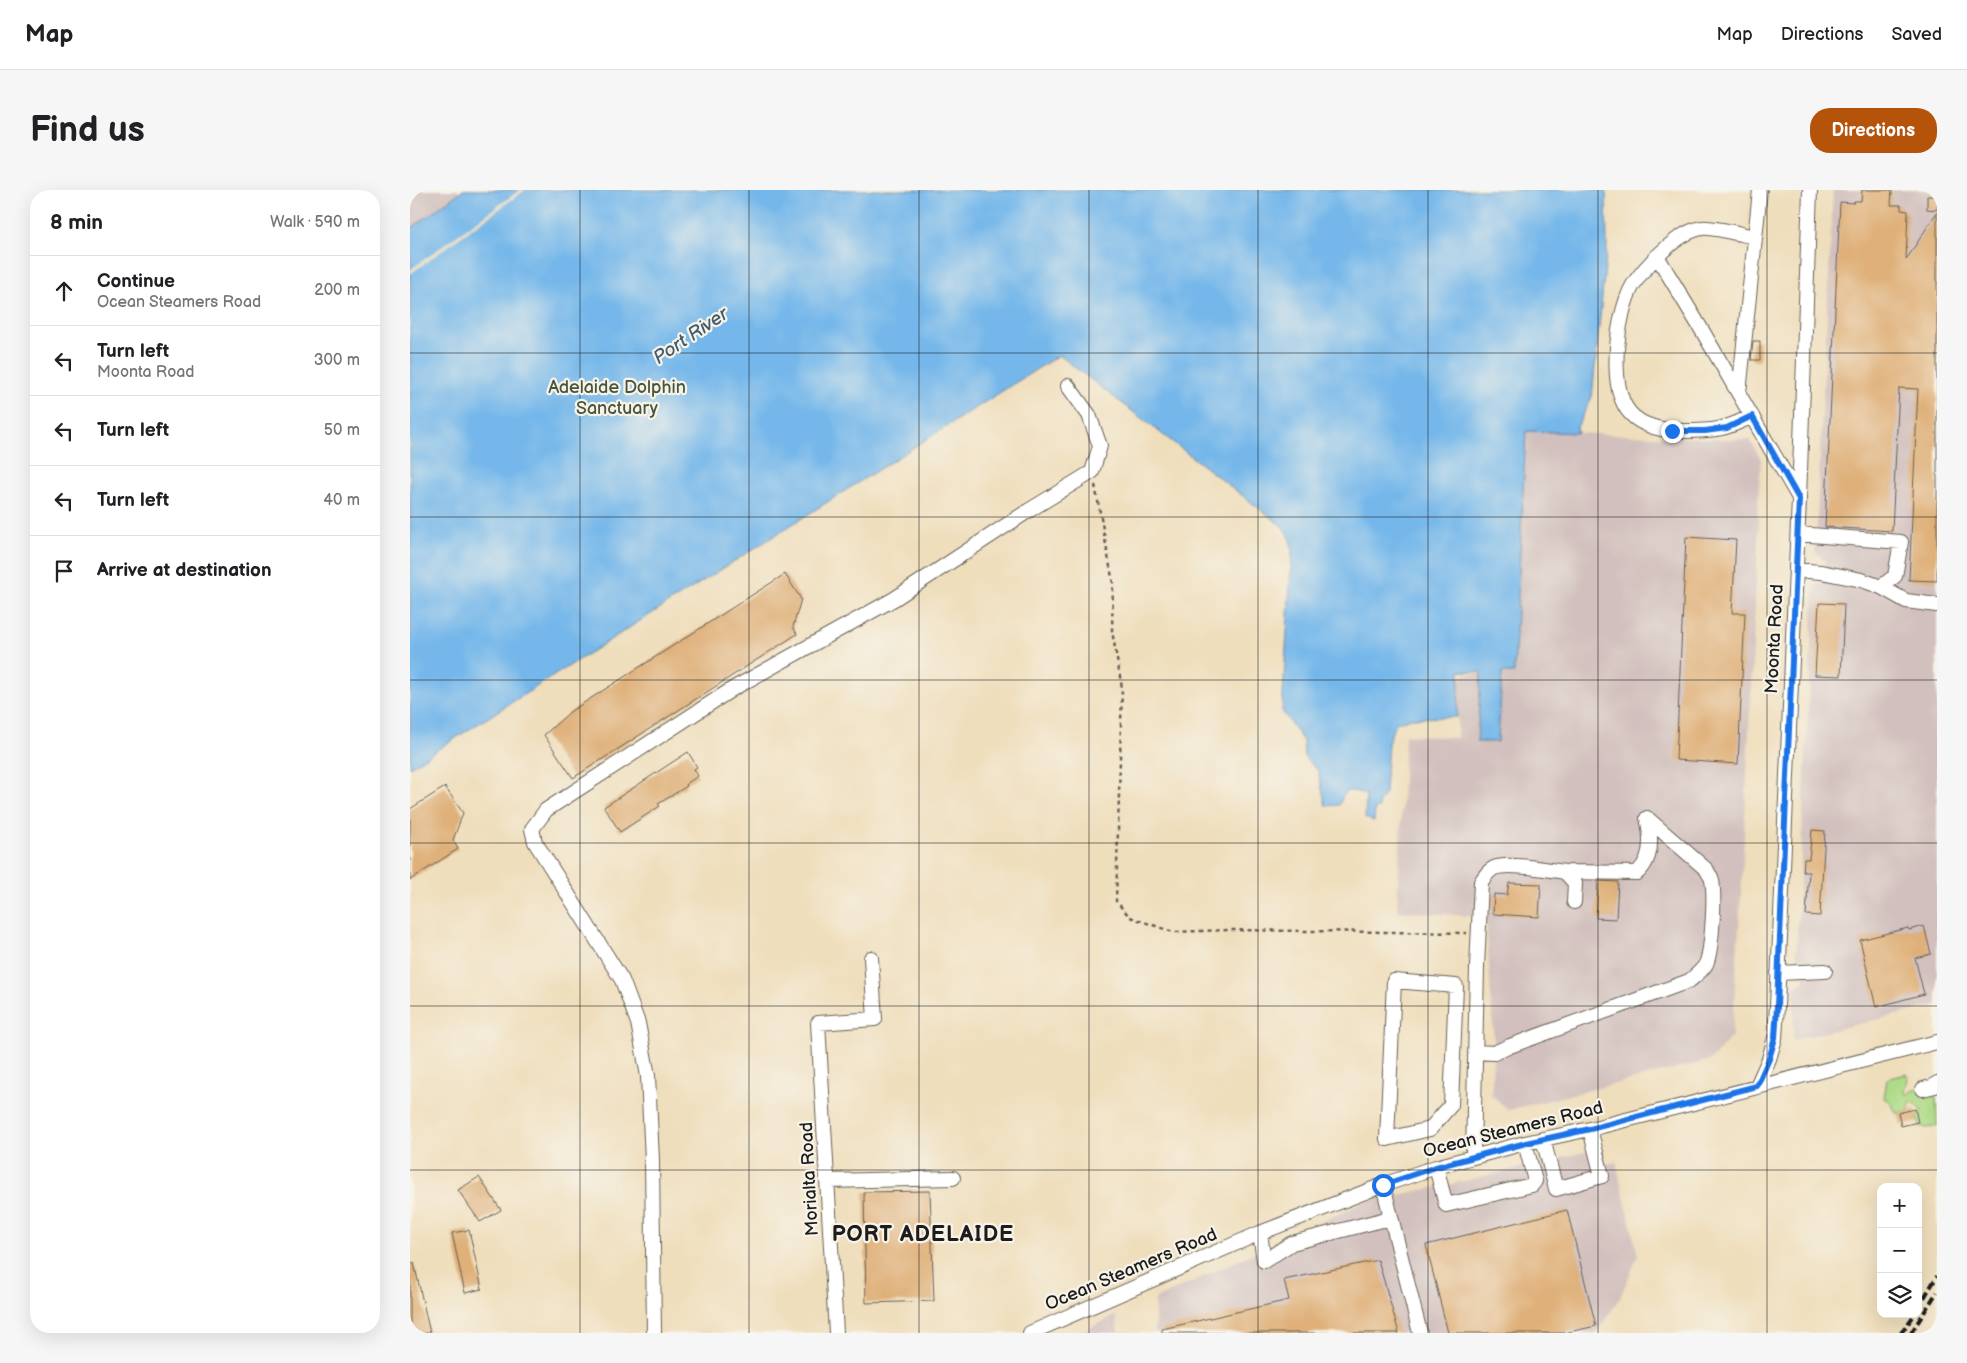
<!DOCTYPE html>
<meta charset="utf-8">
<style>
:root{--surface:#fff;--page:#f6f6f6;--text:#202124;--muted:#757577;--line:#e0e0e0;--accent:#b45309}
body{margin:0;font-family:"Balsamiq Sans",sans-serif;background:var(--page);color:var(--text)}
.controls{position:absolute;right:15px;bottom:15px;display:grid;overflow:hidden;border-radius:10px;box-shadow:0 5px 20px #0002}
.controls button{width:45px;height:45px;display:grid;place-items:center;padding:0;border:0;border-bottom:1px solid var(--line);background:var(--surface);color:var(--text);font:25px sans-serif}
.stop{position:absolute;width:15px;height:15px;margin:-11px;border:4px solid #1a73e8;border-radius:50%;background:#fff}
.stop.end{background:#1a73e8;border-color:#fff;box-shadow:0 1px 5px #0008}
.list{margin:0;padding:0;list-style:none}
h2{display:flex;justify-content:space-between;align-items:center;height:65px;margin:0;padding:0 20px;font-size:21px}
h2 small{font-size:16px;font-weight:400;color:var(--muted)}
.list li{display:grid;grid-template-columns:32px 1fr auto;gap:15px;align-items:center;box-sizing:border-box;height:70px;padding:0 20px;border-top:1px solid var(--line)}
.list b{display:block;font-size:19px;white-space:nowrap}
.list p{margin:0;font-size:16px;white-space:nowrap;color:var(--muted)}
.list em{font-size:16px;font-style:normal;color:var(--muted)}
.icon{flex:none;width:28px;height:28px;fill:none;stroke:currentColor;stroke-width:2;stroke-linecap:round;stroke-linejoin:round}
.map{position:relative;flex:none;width:1527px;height:1143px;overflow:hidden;border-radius:20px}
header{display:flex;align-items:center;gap:30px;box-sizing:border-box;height:70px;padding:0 25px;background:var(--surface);border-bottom:1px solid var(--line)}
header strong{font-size:24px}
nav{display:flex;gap:28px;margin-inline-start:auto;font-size:18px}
.intro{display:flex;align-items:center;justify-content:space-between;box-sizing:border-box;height:120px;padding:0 30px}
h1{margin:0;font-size:35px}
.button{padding:12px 22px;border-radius:20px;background:var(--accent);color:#fff;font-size:18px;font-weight:700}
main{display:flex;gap:30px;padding:0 30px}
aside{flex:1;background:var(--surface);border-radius:20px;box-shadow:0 5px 20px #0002}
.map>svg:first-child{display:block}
.industrial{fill:#d1c0bd}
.green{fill:#aedb87;stroke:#657c52}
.water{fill:#75b7ea;stroke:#486a83}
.pier{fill:#efdebc}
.building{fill:#dfb079}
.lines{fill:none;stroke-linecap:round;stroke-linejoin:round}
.minor-casing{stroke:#666054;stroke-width:16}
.path{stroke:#666054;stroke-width:2.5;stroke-dasharray:4 4;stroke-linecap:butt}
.minor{stroke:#fff;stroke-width:14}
.rail{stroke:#1c1c1c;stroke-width:4;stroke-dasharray:8 4;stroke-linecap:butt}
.route{stroke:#1a73e8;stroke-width:6}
.grid{fill:none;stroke:#1c1c1c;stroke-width:1;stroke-opacity:0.55}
.labels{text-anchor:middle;stroke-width:4.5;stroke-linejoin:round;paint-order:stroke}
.park-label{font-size:18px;fill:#48553c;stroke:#f7f3e8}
.street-label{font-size:18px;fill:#1c1c1c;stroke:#f7f3e8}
.water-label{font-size:19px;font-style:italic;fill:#405a6e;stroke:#f7f3e8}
.district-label{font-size:22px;font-weight:bold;letter-spacing:1px;fill:#1c1c1c;stroke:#f7f3e8}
</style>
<header>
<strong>Map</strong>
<nav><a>Map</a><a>Directions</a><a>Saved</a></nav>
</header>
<div class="intro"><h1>Find us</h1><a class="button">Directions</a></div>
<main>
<aside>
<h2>8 min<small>Walk · 590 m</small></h2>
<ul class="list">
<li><svg class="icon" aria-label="ahead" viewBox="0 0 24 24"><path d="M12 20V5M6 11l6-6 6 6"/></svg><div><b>Continue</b><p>Ocean Steamers Road</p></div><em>200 m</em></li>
<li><svg class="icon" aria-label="left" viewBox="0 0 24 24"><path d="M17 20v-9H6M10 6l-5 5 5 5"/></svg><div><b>Turn left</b><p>Moonta Road</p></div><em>300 m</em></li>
<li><svg class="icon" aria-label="left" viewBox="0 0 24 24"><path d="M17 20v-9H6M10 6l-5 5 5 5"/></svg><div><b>Turn left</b></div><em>50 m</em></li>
<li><svg class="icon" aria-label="left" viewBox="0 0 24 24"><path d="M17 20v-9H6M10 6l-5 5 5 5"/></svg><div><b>Turn left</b></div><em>40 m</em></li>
<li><svg class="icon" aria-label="arrive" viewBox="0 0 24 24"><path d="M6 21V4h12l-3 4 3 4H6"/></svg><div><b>Arrive at destination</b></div></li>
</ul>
</aside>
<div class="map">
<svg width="1527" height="1143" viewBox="0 0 1527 1143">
<rect width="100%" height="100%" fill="#f7f3e8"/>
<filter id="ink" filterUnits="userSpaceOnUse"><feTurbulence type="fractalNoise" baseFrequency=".02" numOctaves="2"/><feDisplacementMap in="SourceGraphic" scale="10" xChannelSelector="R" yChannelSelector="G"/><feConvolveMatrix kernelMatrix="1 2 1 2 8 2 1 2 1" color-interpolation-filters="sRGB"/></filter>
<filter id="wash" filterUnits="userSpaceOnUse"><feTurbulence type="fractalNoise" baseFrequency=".0096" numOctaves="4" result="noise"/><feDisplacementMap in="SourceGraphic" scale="20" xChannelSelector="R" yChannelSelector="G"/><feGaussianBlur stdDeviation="1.12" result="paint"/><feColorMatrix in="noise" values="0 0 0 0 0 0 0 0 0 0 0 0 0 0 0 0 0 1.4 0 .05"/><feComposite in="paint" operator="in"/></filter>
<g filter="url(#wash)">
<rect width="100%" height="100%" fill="#efdebc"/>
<path class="industrial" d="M0,0h53l-53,39z
M1423,0h104v815l-144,35 1,-53 10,-5 2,-22h-10l18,-373 10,-7 1,-19 -10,-9 1,-12z
M1116,241l224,9 11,19 -4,57 2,2 -1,24 -16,336 -10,158 -21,24 -202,50 -18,-15 3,-52 -8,-126 -89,-6 8,-176 52,3 2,-62 22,-4 -4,69 21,1 4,-70 12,1z
M1192,958l5,16 9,-2 22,93 -18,43 -24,35h-441v-34l209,-97 83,-17z
M706,1125l2,18h-38z"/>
<path class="green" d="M1496,884l2,4 -3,14 2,3c4,-4 6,-6 12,-5l3,6 6,-2 8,3 1,29 -10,2 -7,-2 -4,-10 6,-5 -11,-10 -3,10 -12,2 -6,-12 -6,-3 3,-19z"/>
<path class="water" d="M53,0h1143l1,57 -15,150 -15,30 1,6 -52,-2 -12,242h-12l-4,69h-21l4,-70 -21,-1 -3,46 -46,1 -15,5c-5,7 -4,13 -8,20l-3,50 -6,9v6h-4l-1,13 -9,-3 1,-23c-5,-2 -17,-7 -21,-2 -3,3 -4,9 -6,12l-13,1 -8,-35 -14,-14 -1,-16 -21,-30 10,-159 -2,-14 -8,-12 -223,-171 -649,412v-538z"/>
<path class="pier" d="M110,0h5l-115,84v-4z"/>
<g id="blocks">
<path class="building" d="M1452,0h30l-1,15h10v5l7,1 -2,49 31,-48v369l-28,-1 9,-191 -19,-1 -7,143 -67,-4 15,-325 14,1v-2h7z
M1517,6h10v14l-10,-1z
M1343,151h7v19h-9z
M1276,347l50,3 -4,73h13l-7,151 -62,-4z
M375,384l16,25 -8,28 4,7 -224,144 -29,-43 27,-24z
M1409,413l25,1 -3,72 -26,-1z
M278,562l9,15 -3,2 4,7 -12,8 1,2 -29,18 2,2 -40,26 -16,-25z
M35,597l18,26 -10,27 5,9 -48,31v-71z
M1402,640l13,1 -5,85 -14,-1 3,-43h-6l1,-13h5z
M1188,691l20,1 -2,37 -20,-1z
M1099,693l32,1 -2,33 -46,-3 1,-20 13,1z
M1514,736l7,28 -16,4 9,36 -48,13 -16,-67 48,-12 1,2z
M1505,919l3,13 -17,4 -3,-13z
M69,987l22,33 -21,12 -22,-32z
M520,1001l4,110 -68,2 -2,-111z
M1157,1020l29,116 -32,7h-116l-22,-88z
M59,1040l13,59 -17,4 -13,-60z
M968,1070l21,73h-237v-4l127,-29 -5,-20z
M4,1073l16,70h-20v-69z"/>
</g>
</g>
<g filter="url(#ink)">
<use href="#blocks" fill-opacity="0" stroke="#666054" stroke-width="1"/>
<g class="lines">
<defs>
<path id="minor" d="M1247,66l46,76 96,166
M1329,203l21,-203
M1342,226c-28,14 -38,15 -69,15 -18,0 -41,-4 -53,-18 -23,-25 -13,-101 3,-128 12,-19 46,-54 69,-57 8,-2 42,7 53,9
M1388,344l103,8 -6,34 -14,11
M1386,380l25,2 41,8 19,7 25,14 31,4
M1155,682l72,1c16,-14 15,-35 10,-55
M1368,783l47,-2
M984,791l62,5 -5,119 -21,24 -43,10z
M1065,862l19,1 16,-7 179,-65c6,-5 13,-10 17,-17 6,-13 10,-74 5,-87 -1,-1 -4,-6 -4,-7l-60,-52
M1347,896l12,-27 6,-21 2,-32 22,-507 11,-309
M1513,899l12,-3 2,-3
M1133,949l13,50 46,-13 -12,-47
M1063,967l4,-190 4,-85c4,-6 7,-11 13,-14 15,-6 55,2 71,4l10,11 -1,19
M1026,977l10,38 86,-20 3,-4 -10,-38
M418,991l125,-3
M973,995l37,148
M850,1043l4,28 28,-18 98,-25
M244,1143l-2,-173 -4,-84 -10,-53 -16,-43 -87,-138 -3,-13 14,-19 188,-122 160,-89 134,-88 64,-39 8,-26 -11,-31 -21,-29
M426,1143l-18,-310 57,-4 -4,-61
M620,1143l230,-100 123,-48 53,-18 89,-24 65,-14 347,-87"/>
</defs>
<use href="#minor" class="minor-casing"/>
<path class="path" d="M685,295l18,98 -1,48 10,57 -6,213 14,16 43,15 56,-2 238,3"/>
<use href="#minor" class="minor"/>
<path class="rail" d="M1508,1118l19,-32
M1491,1143l14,-19
M1501,1143l26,-41"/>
</g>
</g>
<g class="lines" filter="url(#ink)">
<path class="route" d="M973,995l53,-18 90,-24 64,-14 167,-43 12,-27 6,-21 2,-32 22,-507 -47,-83 -25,12 -22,3h-33"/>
</g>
<path class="grid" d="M170,0v1143M339,0v1143M509,0v1143M679,0v1143M848,0v1143M1018,0v1143M1188,0v1143M1357,0v1143M0,163h1527M0,327h1527M0,490h1527M0,653h1527M0,816h1527M0,980h1527"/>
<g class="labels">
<g class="park-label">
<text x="207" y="203">Adelaide Dolphin<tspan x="207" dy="21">Sanctuary</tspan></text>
</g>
<g class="street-label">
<text transform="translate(1364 449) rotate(-87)" y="6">Moonta Road</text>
<text transform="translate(1103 939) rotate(-14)" y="6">Ocean Steamers Road</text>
<text transform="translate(399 989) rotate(-93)" y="6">Morialta Road</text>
<text transform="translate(721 1079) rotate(-23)" y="6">Ocean Steamers Road</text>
</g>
<g class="water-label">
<text transform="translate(280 145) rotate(-34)" y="7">Port River</text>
</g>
<g class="district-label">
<text x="513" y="1051">PORT ADELAIDE</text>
</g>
</g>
</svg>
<div class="controls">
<button>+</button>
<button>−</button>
<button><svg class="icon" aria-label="layers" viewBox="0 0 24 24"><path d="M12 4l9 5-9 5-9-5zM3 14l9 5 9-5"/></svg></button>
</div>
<div class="stop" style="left:973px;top:995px"></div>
<div class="stop end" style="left:1262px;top:241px"></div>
</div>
</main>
